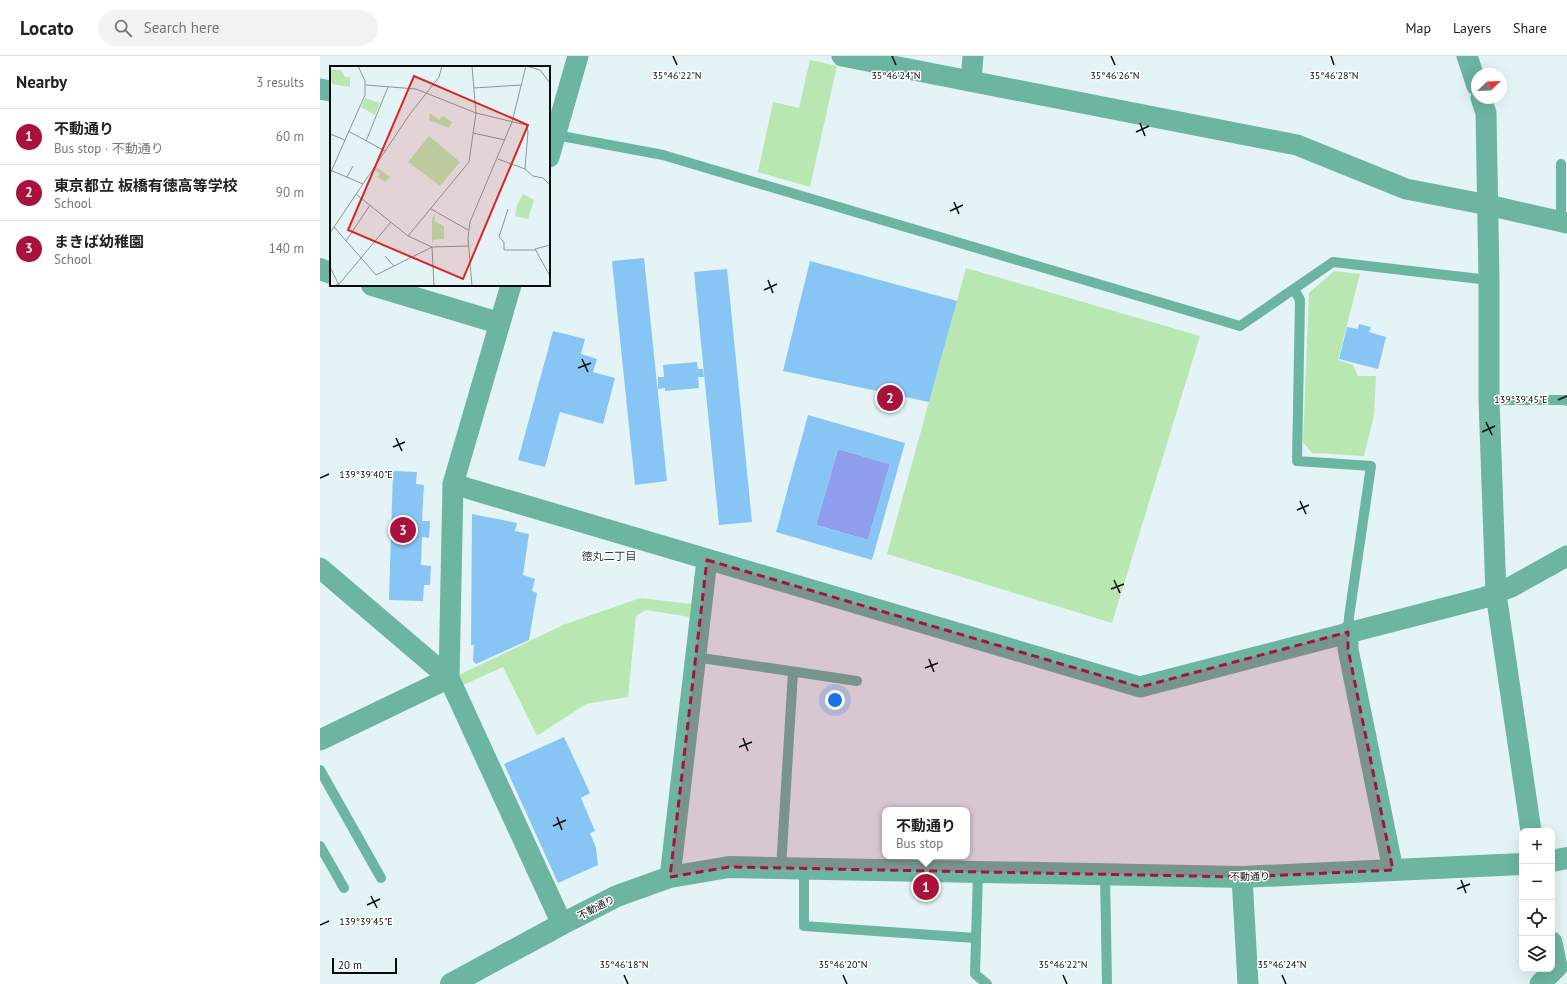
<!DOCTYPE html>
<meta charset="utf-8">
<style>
:root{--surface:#fff;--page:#f2f2f2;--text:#222;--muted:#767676;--line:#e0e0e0;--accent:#a9123d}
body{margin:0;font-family:"PT Sans","Noto Sans JP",sans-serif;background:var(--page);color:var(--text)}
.controls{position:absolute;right:12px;bottom:12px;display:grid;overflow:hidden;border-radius:8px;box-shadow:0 4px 16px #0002}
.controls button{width:36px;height:36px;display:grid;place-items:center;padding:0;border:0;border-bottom:1px solid var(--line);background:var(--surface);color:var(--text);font:20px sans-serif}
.compass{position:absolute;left:1151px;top:12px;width:36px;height:36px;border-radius:50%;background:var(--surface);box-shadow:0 4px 16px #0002;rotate:67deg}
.scale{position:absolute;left:12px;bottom:10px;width:65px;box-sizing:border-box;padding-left:4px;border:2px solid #080c0d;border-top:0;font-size:11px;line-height:14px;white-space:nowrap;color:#080c0d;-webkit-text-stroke:3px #fff;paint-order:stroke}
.you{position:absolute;left:515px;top:644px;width:14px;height:14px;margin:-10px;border:3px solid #fff;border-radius:50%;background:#1a73e8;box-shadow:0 0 0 6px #1a73e833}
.badge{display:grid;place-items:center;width:26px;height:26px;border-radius:50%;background:var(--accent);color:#fff;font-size:13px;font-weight:700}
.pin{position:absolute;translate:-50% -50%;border:2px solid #fff;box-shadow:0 1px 4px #0006}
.popup{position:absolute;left:562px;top:751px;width:88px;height:52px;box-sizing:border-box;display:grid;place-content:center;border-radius:8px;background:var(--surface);filter:drop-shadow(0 1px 3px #0005);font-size:13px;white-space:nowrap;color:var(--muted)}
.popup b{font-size:15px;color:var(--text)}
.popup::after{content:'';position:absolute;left:50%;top:100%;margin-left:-8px;border:8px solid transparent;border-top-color:var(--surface)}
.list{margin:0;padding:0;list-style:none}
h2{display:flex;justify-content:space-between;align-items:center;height:52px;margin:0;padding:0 16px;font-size:17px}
h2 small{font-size:13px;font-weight:400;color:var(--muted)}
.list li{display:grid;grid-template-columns:26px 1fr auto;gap:12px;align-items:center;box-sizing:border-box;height:56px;padding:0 16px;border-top:1px solid var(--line)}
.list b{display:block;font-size:15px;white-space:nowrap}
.list p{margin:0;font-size:13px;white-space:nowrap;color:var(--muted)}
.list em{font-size:13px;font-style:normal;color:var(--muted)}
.icon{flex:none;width:22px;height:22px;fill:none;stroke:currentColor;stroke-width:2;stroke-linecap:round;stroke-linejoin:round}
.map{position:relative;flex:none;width:1247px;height:928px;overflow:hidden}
header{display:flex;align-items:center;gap:24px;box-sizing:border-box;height:56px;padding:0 20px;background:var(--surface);border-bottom:1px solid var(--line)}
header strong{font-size:19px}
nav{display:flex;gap:22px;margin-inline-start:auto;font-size:14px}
.search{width:280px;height:36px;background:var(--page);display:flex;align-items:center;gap:10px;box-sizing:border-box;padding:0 14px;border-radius:22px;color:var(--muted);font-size:15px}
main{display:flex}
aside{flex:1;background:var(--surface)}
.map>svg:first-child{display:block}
.green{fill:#b9e7b2}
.water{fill:#8f9fed}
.building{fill:#87c6f4;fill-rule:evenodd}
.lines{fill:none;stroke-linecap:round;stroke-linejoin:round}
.service{stroke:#6cb5a1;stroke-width:10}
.minor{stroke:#6cb5a1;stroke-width:21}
.tertiary{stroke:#6cb5a1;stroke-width:22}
.marked{fill:#a9123d;fill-opacity:0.2;stroke:#a9123d;stroke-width:3;stroke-dasharray:8 5;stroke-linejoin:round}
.ticks{fill:none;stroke:#080c0d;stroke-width:1.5}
.labels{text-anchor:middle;stroke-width:3;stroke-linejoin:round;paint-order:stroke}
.street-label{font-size:10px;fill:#080c0d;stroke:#fff}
.neighbourhood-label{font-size:11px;fill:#2d383a;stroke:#fff}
.inset-road{fill:none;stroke:#8c9798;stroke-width:1}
.view{fill:#d62828;fill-opacity:0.15;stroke:#d62828;stroke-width:2}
.inset-edge{fill:none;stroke:#080c0d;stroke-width:2}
.ticks-label{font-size:10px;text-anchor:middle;fill:#080c0d;stroke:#fff;stroke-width:3;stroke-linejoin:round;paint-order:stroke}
</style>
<header>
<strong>Locato</strong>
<div class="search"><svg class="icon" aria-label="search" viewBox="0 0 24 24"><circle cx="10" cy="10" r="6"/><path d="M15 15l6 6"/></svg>Search here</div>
<nav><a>Map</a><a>Layers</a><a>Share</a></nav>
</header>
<main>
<aside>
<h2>Nearby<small>3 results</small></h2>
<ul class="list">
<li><span class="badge">1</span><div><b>不動通り</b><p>Bus stop · 不動通り</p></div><em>60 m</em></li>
<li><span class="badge">2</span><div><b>東京都立 板橋有徳高等学校</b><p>School</p></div><em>90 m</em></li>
<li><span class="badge">3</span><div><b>まきば幼稚園</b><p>School</p></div><em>140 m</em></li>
</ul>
</aside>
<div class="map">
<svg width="1247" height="928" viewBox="0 0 1247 928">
<rect width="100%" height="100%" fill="#e4f3f5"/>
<path class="green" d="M490,4l27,6 -27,121 -52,-15 15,-70 26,6z
M646,212l234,68 -88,287 -225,-69z
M1014,215l26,3 -22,86 15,5 5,11h18l-2,39 -10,41 -52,-3 -9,-11 6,-149z
M320,542l52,6 -2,13 -44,-7 -10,6 -8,81 -42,7 -49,32 -34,-69 -40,18 -4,-10 104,-50z"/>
<path class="water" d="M518,393l52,15 -22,76 -52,-15z"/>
<path class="building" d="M324,202l23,223 -32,4 -23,-224z
M490,205l147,40 -28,101 -146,-31z
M407,213l25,253 -33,3 -25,-253z
M1039,268l12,3 -2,5 17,5 -8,32 -39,-10 8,-32 11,2z
M233,275l32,8 -4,15 16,5 -4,13 22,6 -12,46 -43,-12 -15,55 -27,-7z
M377,306l1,7h5l1,8h-6l1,11 -34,3v-3l-7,1v-12h6l-1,-12z
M488,359l97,28 -33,117 -96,-28zM518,393l52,15 -22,76 -52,-15z
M73,415l24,1 -1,12 8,1 -2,36h8l-1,17 -7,-1 -1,28 10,1 -1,19h-6l-1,16 -34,-1z
M152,458l45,9 -2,8 14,3 -6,41 12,4 -3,12 5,2 -8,47 -53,24 -3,-3 1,-16h-3z
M244,681l26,56 -9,5 14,33 -5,2 6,15 2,17 -40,18 -54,-119z"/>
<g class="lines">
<path class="service" d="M236,79l107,20 577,171 93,-64 156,18
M1241,165v-57
M974,233l6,11 -3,161 74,5 -22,151 -1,15
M1169,344h77l1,1
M375,601l162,24
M0,714l61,108
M0,790l24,42
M461,812l12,-196
M484,813v57l171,12
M658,816l-3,102 12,10
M785,818l2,110"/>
<path class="minor" d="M522,0l455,89 109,44 82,16 79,18
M1147,0l10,30
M651,25l2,-25
M0,33l11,2
M1161,42l5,15 3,167v120l7,194 35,237
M229,101l29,-101
M191,229l-58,199 -4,194 113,246
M133,428l687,203 343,-89 28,-11 56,-31
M0,512l129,110 -129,62
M1028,576v17l45,221
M350,821l37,-317
M922,821l6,107
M1220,928l17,-17 -5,-25"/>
<path class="tertiary" d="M0,213l11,4
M52,229l127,38
M1232,805l15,-3
M131,928l111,-60 55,-28 53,-19 59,-10 513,10 280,-13"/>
</g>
<path class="marked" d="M387,504l433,127 208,-55v17l45,221 -151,7 -513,-10 -59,10z"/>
<path class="ticks" d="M353,0l4,9M572,0l4,9M791,0l4,9M1011,0l3,9M820,67l5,13M816,76l13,-6M634,146l5,12M630,155l13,-6M448,224l5,13M444,234l13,-6M262,303l6,13M258,312l13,-5M1238,344l9,-4M1166,366l6,13M1162,376l13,-6M76,382l6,13M73,391l12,-5M0,422l9,-4M980,445l6,13M977,454l12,-5M794,524l6,13M791,533l13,-5M609,603l5,13M605,612l13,-5M423,682l5,13M419,691l13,-5M237,761l5,13M233,770l13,-6M1141,824l5,13M1137,833l13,-5M51,840l6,12M47,849l13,-6M0,869l9,-4M304,919l4,9M523,919l4,9M743,919l4,9M962,919l4,9"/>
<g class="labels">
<g class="street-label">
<text transform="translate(930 820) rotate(-1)" y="4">不動通り</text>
<text transform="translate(276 851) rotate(-27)" y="4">不動通り</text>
</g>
<g class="neighbourhood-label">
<text x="289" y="504">徳丸二丁目</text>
</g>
</g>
<g transform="translate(10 10)">
<rect width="220" height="220" fill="#e4f3f5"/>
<path d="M0,4h11l4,7h5v10l-18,-3zM35,32l15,5 -5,12 -14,-8zM100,47l9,7 4,-4 9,6 -3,6 -20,-8zM99,70l31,26 -20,24 -32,-24zM47,101l13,10 -5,5 -7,-5 2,-3 -6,-4zM193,128l11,6 -6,19 -13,-3 2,-11zM105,147l-1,8 10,5v13l-11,1 -1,6v-27z" fill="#b9e7b2"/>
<path class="inset-road" d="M36,19l50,4 60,24 50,12 2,6 -3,38M144,22l47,-3M18,65l37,20M143,67l32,7M0,68l15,6M36,75l22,-54M168,93l27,10 8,7 10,2 7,7M0,104l33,14M0,108l35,-79v-14l-7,-15M17,111l6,-11M26,128l52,42 24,11 36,-1M101,143l37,21M178,143l-9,28 5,5v8h32M4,161l42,48 56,-28 2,39M0,167l80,-119 29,-37 3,-11M78,170l61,-74 7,-49 -4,-47M16,175l24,-36M220,179l-15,4 15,27M55,190l9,10M0,201l9,18M4,220l6,-3 51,-61M142,220l-4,-48 2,-16 42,-100 14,-56 14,4 10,13"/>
<path class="view" d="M84,10l114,49 -65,154 -115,-49z"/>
<rect width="220" height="220" class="inset-edge"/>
</g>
<g class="ticks-label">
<text x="357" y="23">35°46'22"N</text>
<text x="576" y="23">35°46'24"N</text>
<text x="795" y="23">35°46'26"N</text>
<text x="1014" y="23">35°46'28"N</text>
<text x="1201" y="347">139°39'45"E</text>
<text x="46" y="422">139°39'40"E</text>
<text x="46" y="869">139°39'45"E</text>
<text x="304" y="912">35°46'18"N</text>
<text x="523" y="912">35°46'20"N</text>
<text x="743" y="912">35°46'22"N</text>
<text x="962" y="912">35°46'24"N</text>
</g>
</svg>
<div class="controls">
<button>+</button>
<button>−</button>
<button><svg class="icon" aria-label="locate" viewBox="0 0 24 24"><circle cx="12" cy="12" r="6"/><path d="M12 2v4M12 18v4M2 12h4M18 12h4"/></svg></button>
<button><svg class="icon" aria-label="layers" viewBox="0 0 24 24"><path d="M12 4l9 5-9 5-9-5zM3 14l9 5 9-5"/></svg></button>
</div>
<svg class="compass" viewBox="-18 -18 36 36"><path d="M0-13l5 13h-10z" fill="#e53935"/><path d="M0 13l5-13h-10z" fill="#767676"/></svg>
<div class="scale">20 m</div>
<div class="you"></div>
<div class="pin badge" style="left:606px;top:831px">1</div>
<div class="popup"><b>不動通り</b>Bus stop</div>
<div class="pin badge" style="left:570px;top:342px">2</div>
<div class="pin badge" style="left:83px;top:474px">3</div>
</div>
</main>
